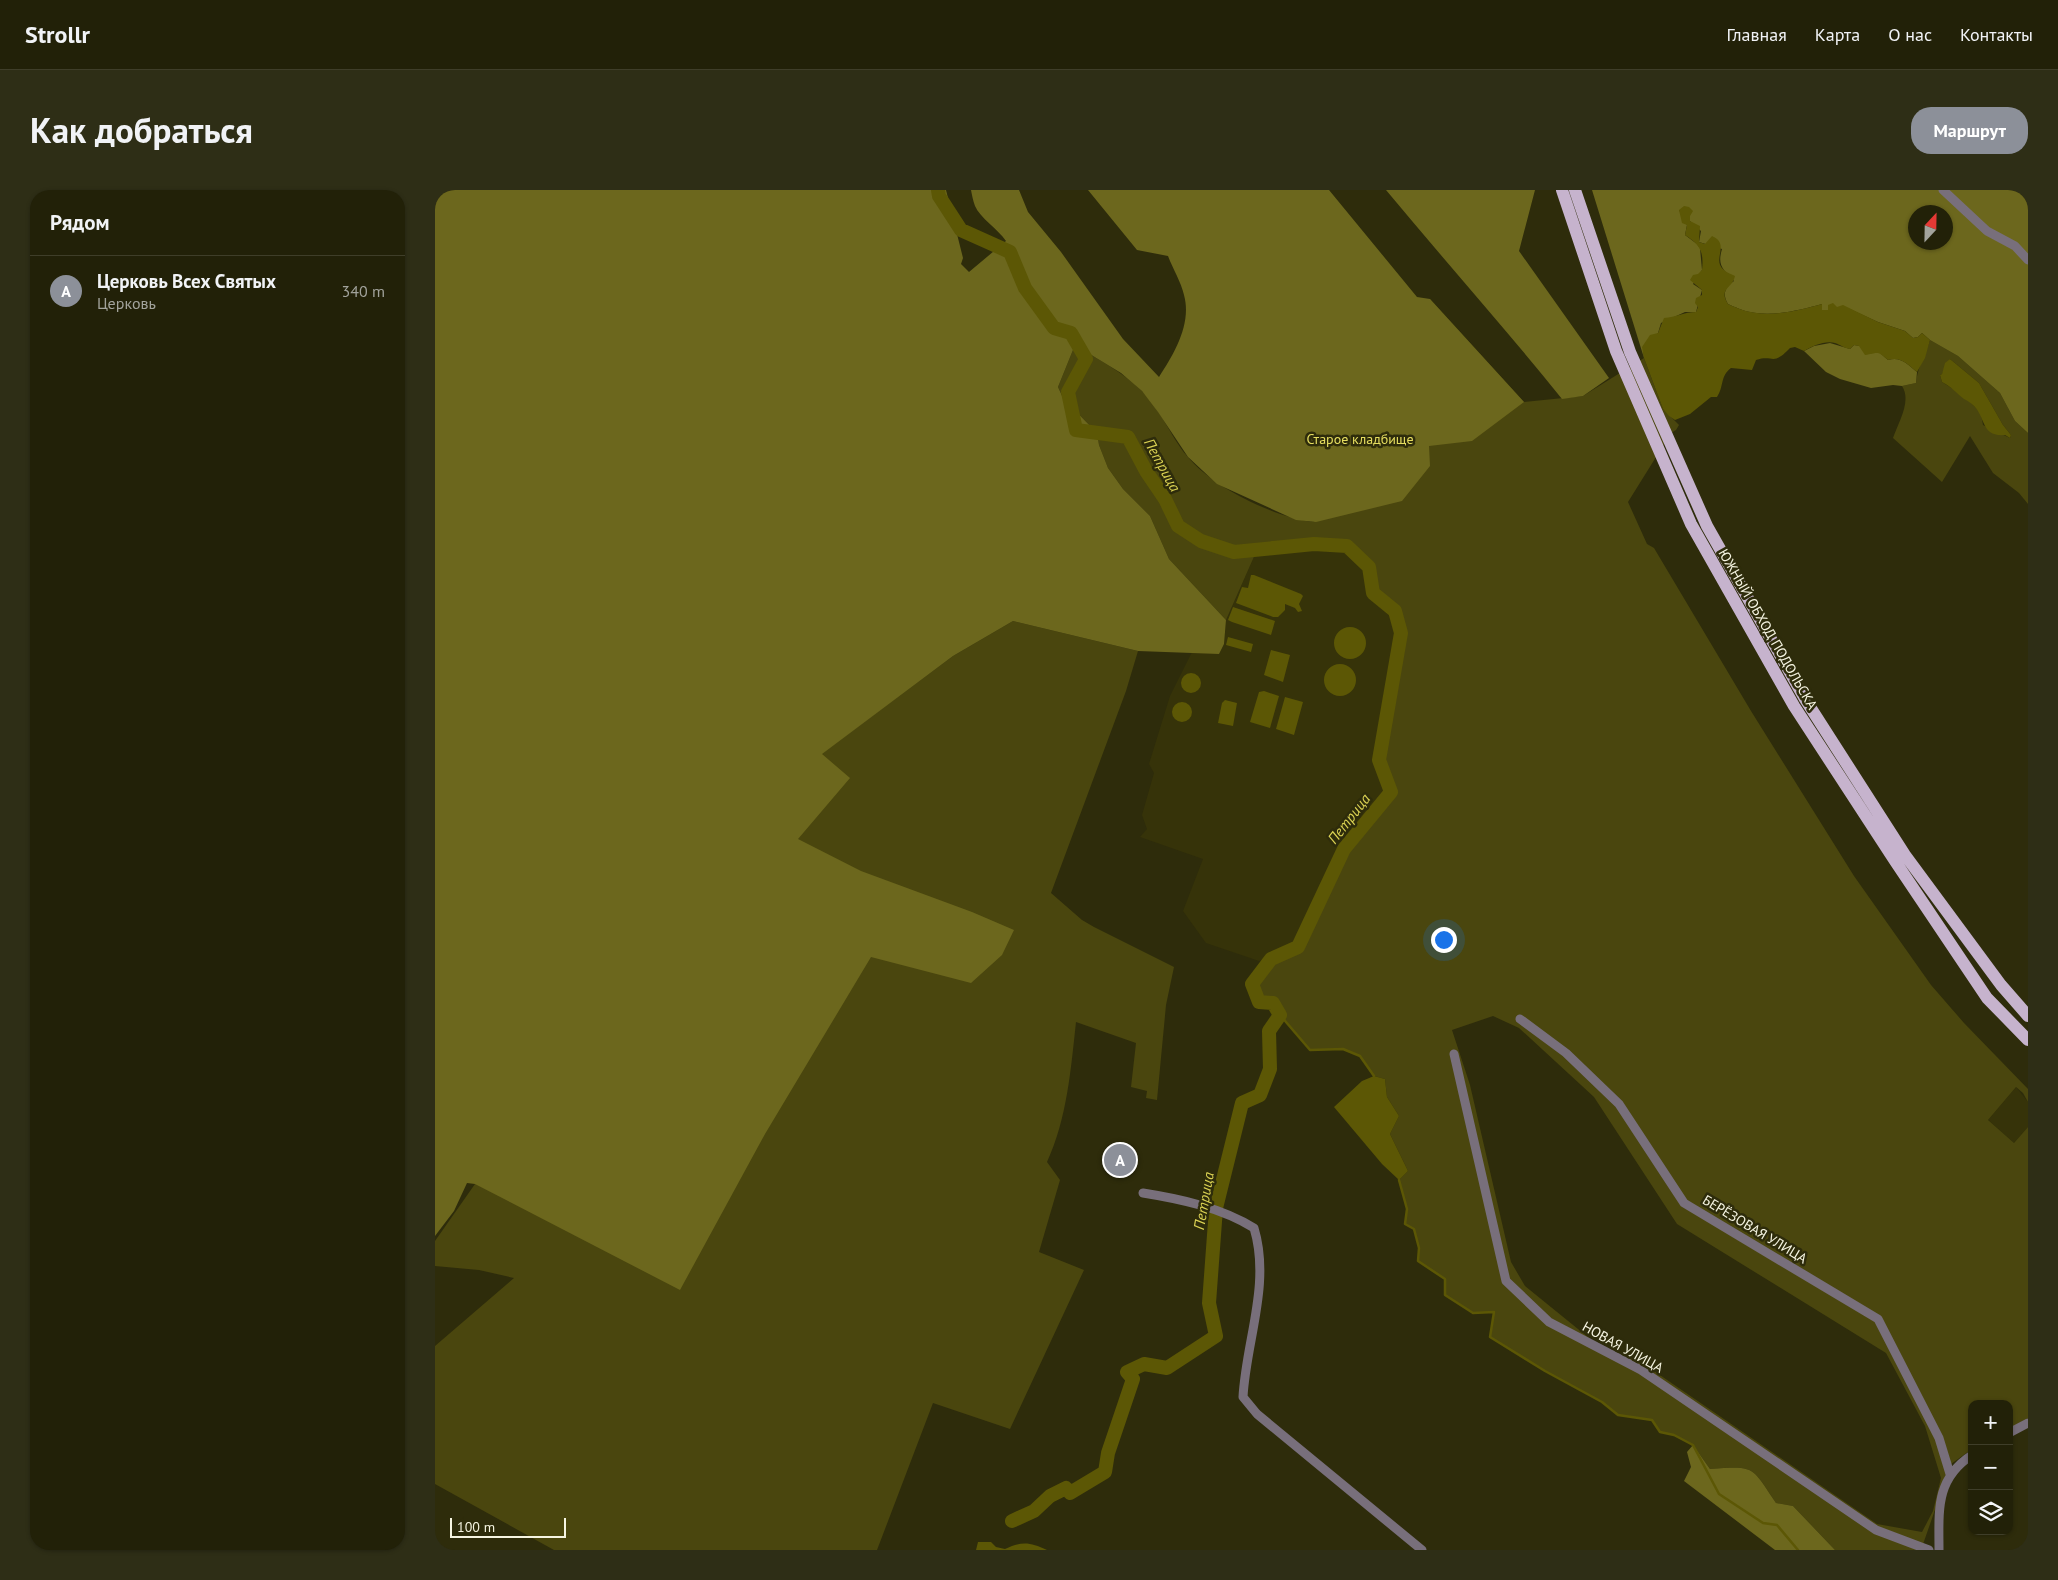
<!DOCTYPE html>
<html lang="ru">
<meta charset="utf-8">
<style>
:root{--surface:#222108;--page:#2e2e16;--text:#f1f3f6;--muted:#a2a39c;--line:#3f3e29;--accent:#8c9099}
body{margin:0;font-family:"PT Sans",sans-serif;background:var(--page);color:var(--text)}
.controls{position:absolute;right:15px;bottom:15px;display:grid;overflow:hidden;border-radius:10px;box-shadow:0 1px 4px #0004}
.controls button{width:45px;height:45px;display:grid;place-items:center;padding:0;border:0;border-bottom:1px solid var(--line);background:var(--surface);color:var(--text);font:25px sans-serif}
.compass{position:absolute;left:1473px;top:15px;width:45px;height:45px;border-radius:50%;background:var(--surface);box-shadow:0 1px 4px #0004;rotate:22deg}
.scale{position:absolute;left:15px;bottom:12px;width:116px;box-sizing:border-box;padding-left:5px;border:2px solid #f6f5e2;border-top:0;font-size:14px;line-height:18px;white-space:nowrap;color:#f6f5e2;-webkit-text-stroke:4px #2e2c0b;paint-order:stroke}
.you{position:absolute;left:1008px;top:749px;width:18px;height:18px;margin:-12px;border:4px solid #fff;border-radius:50%;background:#1a73e8;box-shadow:0 0 0 8px #1a73e833}
.badge{display:grid;place-items:center;width:32px;height:32px;border-radius:50%;background:var(--accent);color:#fff;font-size:16px;font-weight:700}
.pin{position:absolute;translate:-50% -50%;border:2px solid #fff;box-shadow:0 1px 5px #0006}
.list{margin:0;padding:0;list-style:none}
h2{display:flex;justify-content:space-between;align-items:center;height:65px;margin:0;padding:0 20px;font-size:21px}
h2 small{font-size:16px;font-weight:400;color:var(--muted)}
.list li{display:grid;grid-template-columns:32px 1fr auto;gap:15px;align-items:center;box-sizing:border-box;height:70px;padding:0 20px;border-top:1px solid var(--line)}
.list b{display:block;font-size:19px;white-space:nowrap}
.list p{margin:0;font-size:16px;white-space:nowrap;color:var(--muted)}
.list em{font-size:16px;font-style:normal;color:var(--muted)}
.icon{flex:none;width:28px;height:28px;fill:none;stroke:currentColor;stroke-width:2;stroke-linecap:round;stroke-linejoin:round}
.map{position:relative;flex:none;width:1593px;height:1360px;overflow:hidden;border-radius:20px}
header{display:flex;align-items:center;gap:30px;box-sizing:border-box;height:70px;padding:0 25px;background:var(--surface);border-bottom:1px solid var(--line)}
header strong{font-size:24px}
nav{display:flex;gap:28px;margin-inline-start:auto;font-size:18px}
.intro{display:flex;align-items:center;justify-content:space-between;box-sizing:border-box;height:120px;padding:0 30px}
h1{margin:0;font-size:35px}
.button{padding:12px 22px;border-radius:20px;background:var(--accent);color:#fff;font-size:18px;font-weight:700}
main{display:flex;gap:30px;padding:0 30px}
aside{flex:1;background:var(--surface);border-radius:20px;box-shadow:0 1px 4px #0004}
.map>svg:first-child{display:block}
.built{fill:#363309}
.green{fill:#4a460e;fill-rule:evenodd}
.forest{fill:#6c671d;fill-rule:evenodd}
.water{fill:#5c5705}
.lines{fill:none;stroke-linecap:round;stroke-linejoin:round}
.stream{stroke:#5c5705;stroke-width:2.5}
.river{stroke:#5c5705;stroke-width:14}
.street{stroke:#786f7b;stroke-width:9}
.primary{stroke:#c6b3cd;stroke-width:12}
.labels{text-anchor:middle;stroke-width:5;stroke-linejoin:round;paint-order:stroke}
.park-label{font-size:14px;fill:#e6de60;stroke:#2e2c0b}
.street-label{font-size:14px;fill:#f6f5e2;stroke:#2e2c0b}
.water-label{font-size:15px;font-style:italic;fill:#dbd253;stroke:#2e2c0b}
</style>
<header>
<strong>Strollr</strong>
<nav><a>Главная</a><a>Карта</a><a>О нас</a><a>Контакты</a></nav>
</header>
<div class="intro"><h1>Как добраться</h1><a class="button">Маршрут</a></div>
<main>
<aside>
<h2>Рядом<small></small></h2>
<ul class="list">
<li><span class="badge">A</span><div><b>Церковь Всех Святых</b><p>Церковь</p></div><em>340 m</em></li>
</ul>
</aside>
<div class="map">
<svg width="1593" height="1360" viewBox="0 0 1593 1360">
<rect width="100%" height="100%" fill="#2e2c0b"/>
<path class="built" d="M879,354l33,2 22,21 4,26 22,18 6,22 -22,127 12,32 -47,57 -46,98 -27,12 -12,2 -53,-18 -23,-32 20,-52 -63,-22 7,-8 -5,-14 12,-42 -5,-9 21,-68 22,-44 27,2 5,-10 2,-24 31,-70z
M1581,897l12,15v25l-14,16 -26,-23z"/>
<path class="green" d="M995,109l94,103 59,-6 61,-38 19,51 16,16 -3,5 -5,3 -43,69 19,42 7,4 97,163 103,165 77,109 33,38 64,66v13l-5,-9 -7,-6 -28,33 26,23 14,-16v291l-19,11v-25h-37v45l-21,15 -30,86h-86l-42,-44 -17,-3c-25,-37 -20,-37 -66,-34 -16,-23 -21,-31 -50,-37l-8,-12 -34,-5 -16,-13 -57,-31 -55,-34 4,-25 -21,1 -28,-18v-16l-27,-18 1,-14 -5,-18 -9,-5 2,-15 -8,-29 9,-9 -18,-37 9,-18 -12,-19 -2,-18 -11,-3 -14,-20 -17,-7 -33,1 -30,-35 -7,-12 -14,-1 -7,-18 19,-25 27,-12 46,-98 47,-57 -12,-32 22,-127 -6,-22 -22,-18 -4,-26 -22,-21 -33,-2 -57,6 -31,70 -57,-61 -19,-43 -27,-27 -15,-21 -9,-23 -2,-12 -34,-35 -5,-11 17,-42c23,14 47,27 66,45 20,19 29,46 46,66 26,32 87,61 127,66zM1058,826l26,12 75,69 83,127 209,129 39,73 16,52 -8,33 -11,21 -45,-8 -223,-153 -23,-13 -3,5 -34,-21 -69,-56 -14,-24 -41,-177 -18,-55z
M1495,150l28,16 42,37 15,28 13,12v71l-9,-11 -26,-20 -23,-37 -28,46 -49,-44c5,-15 19,-37 9,-52l14,-3c1,-15 10,-29 14,-43zM1515,169l29,24 24,42 8,10 -1,3 -27,-13c-1,-4 -1,-9 -3,-12 -5,-9 -29,-26 -38,-31l-2,-7 2,-1z
M578,431l125,30 -12,40 -75,202 31,27 12,7 80,40 -8,38 -9,95 -11,-2 1,-7 -16,-4 5,-44 -60,-21c-5,46 -9,97 -29,140l13,18 -21,72 45,18 -74,159 -77,-26 -56,147h-323l-119,-66v-138l79,-68 -35,-8 -44,-4v-25l40,-57 346,-430 132,-98z"/>
<path class="forest" d="M0,0h511l17,68 -2,6 8,8 37,-31c-8,-12 -26,-23 -31,-35 -2,-5 -3,-11 -4,-16h48l9,22 33,40 62,87 36,38c15,-23 33,-53 25,-82 -3,-13 -11,-26 -16,-39l-31,-6 -49,-60h241l88,107 13,2 94,103 -52,39 -43,5 1,20 -28,35 -86,21 -20,-2 -79,-36 -29,-27 -30,-45 -16,-21 -21,-18 -46,-28 -17,42 5,11 34,35 2,12 9,23 15,21 27,27 19,43 57,61 -2,24 -5,10 -81,-3 -125,-30 -60,35 -131,98 28,24 -52,61 63,32 111,41 42,18 -12,25 -31,28 -100,-26 -106,177 -85,156 -205,-106 -8,-1 -13,28 -19,25z
M951,0h149l-16,61 90,127 -26,18 -21,3c-57,-71 -118,-139 -176,-209z
M1157,0h436v243l-13,-12 -15,-28 -42,-37 -28,-16 -8,-7 -4,4 -5,1 -8,-7 -27,-9 -35,-16 -15,5 -6,-1v-6c-22,6 -49,13 -72,8 -7,-1 -15,-5 -22,-8 -6,-10 -3,-17 6,-23 -11,-12 -17,-15 -12,-32l-23,-7 2,-11 -11,-10v-5l-11,-6 8,15 -2,10 12,9 3,4 2,22 -9,14 9,6 -6,22h-11l-24,11 -3,10 -15,14 1,11zM1480,22h30v30h-30z
M1395,153l20,6 4,-4 6,1 10,8 5,-3 5,2 8,7c13,-4 20,5 29,12l-1,11 -14,3 -9,-1 -22,3 -31,-9 -14,-7 -22,-21 10,-5z
M1258,1255l17,24c46,-3 41,-3 66,34l17,3 42,44h-60l-91,-69 7,-14 -4,-15z"/>
<path class="water" d="M1249,16l5,1 4,4 -3,5v5l10,5 -1,16 6,2 7,-8c19,8 -1,24 12,34 3,3 8,4 11,6 -2,12 -17,12 -7,28 7,3 15,7 23,8 22,5 49,-2 71,-8v6h6v-5l5,-2 4,4 6,-2 35,17 27,9 8,7 5,-1 4,-4 8,7 -5,18 -8,14c-9,-7 -16,-16 -29,-12 -11,-10 -10,-7 -23,-5l-6,-9 -5,-1 -4,4c-6,-1 -9,-4 -15,-6 -9,-3 -23,3 -31,8l-9,-4 -5,1c-18,19 -16,6 -34,12l-4,10 -21,-2c-11,8 -7,19 -14,29h-6l-21,17 -15,6 -6,-4 -6,-7 -19,-51 -2,-11 8,-12 8,-2 6,-15c12,-1 20,-6 32,-6l2,-5 -3,-4 1,-5 6,-3v-5l-12,-10 3,-5 5,-1 4,-4c2,-19 -2,-25 -17,-35l2,-10 -5,-2 -3,-13z
M1515,169l29,24 24,42 8,10 -1,3 -5,-3c-24,2 -19,-17 -31,-29 -3,-3 -6,-5 -10,-7 -8,-6 -12,-12 -22,-17l-2,-7 2,-1 3,-11z
M816,385h3l47,19 2,2 -4,8 3,7 -4,1 -3,-4 -10,-4v6l-7,7h-5l-37,-14 6,-16 6,1z
M798,417l42,14 -4,14 -39,-13 -4,-2z
M899 453a16 16 0 1 1 32 0a16 16 0 1 1-32 0Z
M793,447l25,7 -2,8 -25,-7z
M836,460l19,5 -7,27 -19,-7z
M889 490a16 16 0 1 1 32 0a16 16 0 1 1-32 0Z
M746 493a10 10 0 1 1 20 0a10 10 0 1 1-20 0Z
M829,501l15,5 -9,32 -20,-6 9,-30z
M850,507l18,5 -9,33 -18,-6z
M790,510l12,3 -4,23 -15,-3 4,-20z
M737 522a10 10 0 1 1 20 0a10 10 0 1 1-20 0Z
M939,886l11,3 2,18 12,19 -9,18 18,37 -9,9 -17,-16 -48,-57 28,-26z
M543,1352h13l5,5 9,2c17,-8 25,-7 42,1h-71z"/>
<g class="lines">
<path class="stream" d="M845,825l30,35 33,-1 17,7 14,20
M964,990l8,29 -2,15 9,5 5,19 -1,13 27,18v16l28,18 21,-1 -4,25 55,34 57,31 16,13 34,5 8,12 14,3 19,10 26,49 44,29 14,2 21,25"/>
<path class="river" d="M503,0l1,6 22,34 49,22 15,36 29,40 17,5 15,26 -18,33 8,38 52,7 18,34 19,28 13,27 23,15 33,11 80,-8 33,2 22,21 4,26 22,18 6,22 -22,127 12,32 -47,57 -46,98 -27,12 -19,25 7,18 14,1 7,12 -11,16 1,38 -10,26 -18,8 -26,105 -7,95 7,33 -49,32 -23,-4 -17,8 6,7 -25,74 -3,19 -35,21 -4,-5 -16,8 -16,15 -22,10"/>
<path class="street" d="M1508,0l44,41 28,15 13,14
M1085,829l46,34 53,51 65,99 194,116 61,119 11,36
M1019,864l52,227 43,41 92,48 235,160 53,20
M708,1003c38,6 79,15 111,35 17,56 -8,113 -11,169l14,17 165,136
M1574,1243l19,-10
M1504,1360c0,-39 -4,-71 33,-95"/>
<path class="primary" d="M1127,0l54,161 75,173 103,182 101,155 92,137 41,42
M1140,0l55,162 77,174 98,173 100,156 96,130 27,31"/>
</g>
<g class="labels">
<g class="park-label">
<text x="925" y="254">Старое кладбище</text>
</g>
<g class="street-label">
<text transform="translate(1333 439) rotate(60)" y="5">ЮЖНЫЙ ОБХОД ПОДОЛЬСКА</text>
<text transform="translate(1320 1039) rotate(31)" y="5">БЕРЁЗОВАЯ УЛИЦА</text>
<text transform="translate(1188 1157) rotate(29)" y="5">НОВАЯ УЛИЦА</text>
</g>
<g class="water-label">
<text transform="translate(727 275) rotate(61)" y="5">Петрица</text>
<text transform="translate(914 629) rotate(-52)" y="5">Петрица</text>
<text transform="translate(769 1011) rotate(-80)" y="5">Петрица</text>
</g>
</g>
</svg>
<div class="controls">
<button>+</button>
<button>−</button>
<button><svg class="icon" aria-label="layers" viewBox="0 0 24 24"><path d="M12 4l9 5-9 5-9-5zM3 14l9 5 9-5"/></svg></button>
</div>
<svg class="compass" viewBox="-18 -18 36 36"><path d="M0-13l5 13h-10z" fill="#e53935"/><path d="M0 13l5-13h-10z" fill="#a2a39c"/></svg>
<div class="scale">100 m</div>
<div class="you"></div>
<div class="pin badge" style="left:685px;top:970px">A</div>
</div>
</main>
